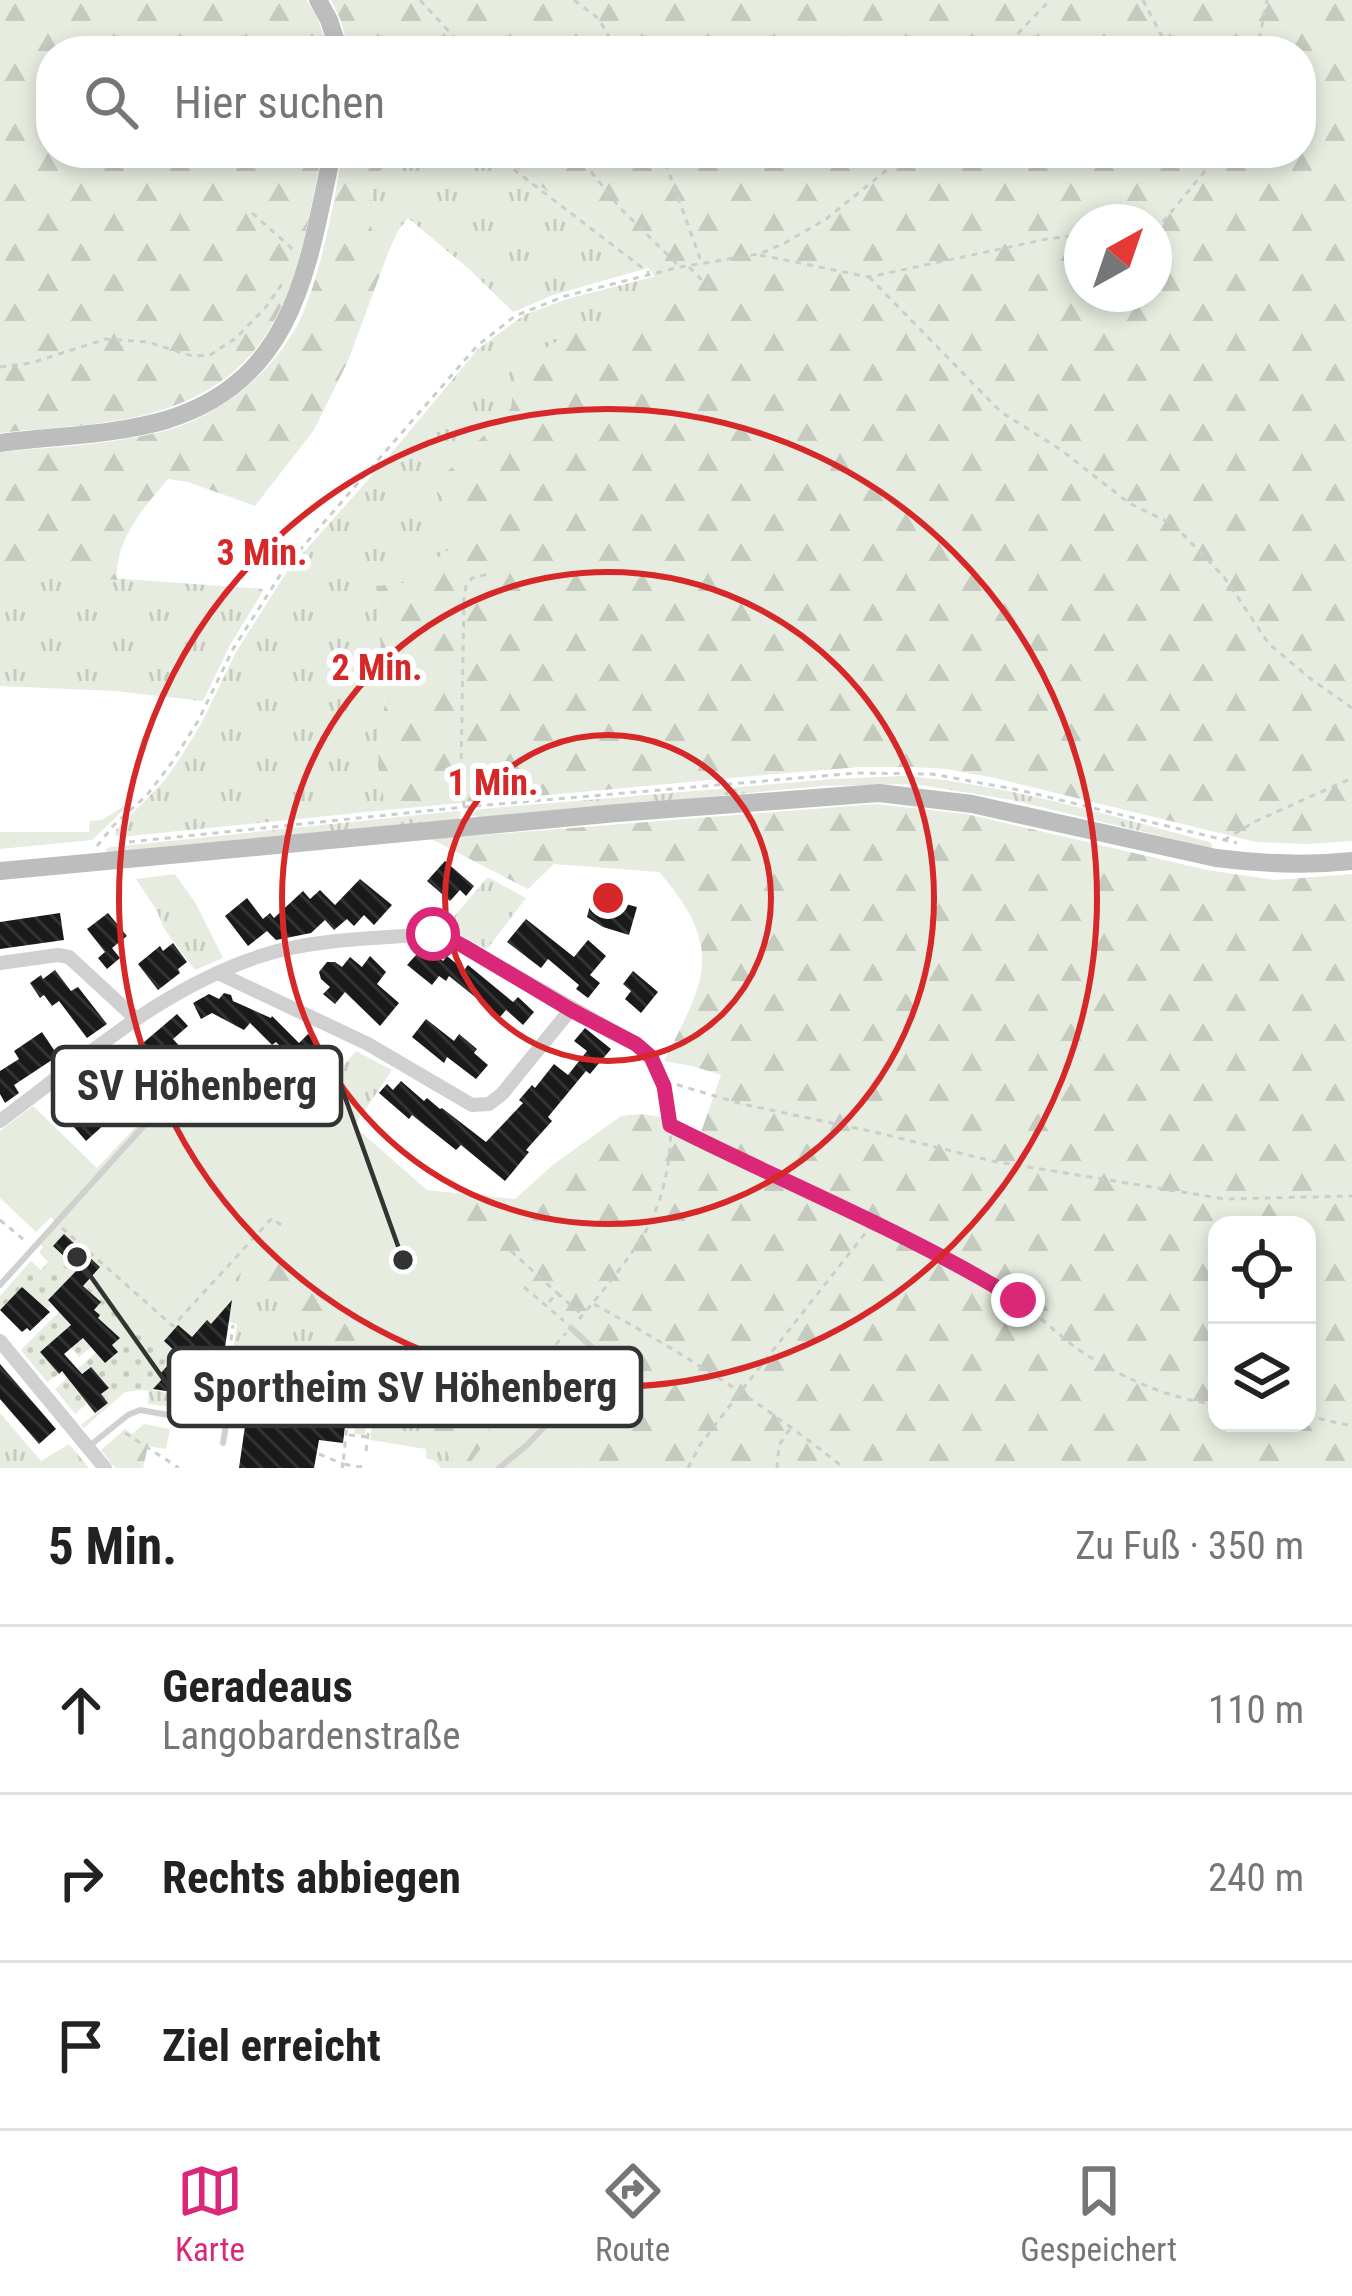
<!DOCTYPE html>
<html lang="de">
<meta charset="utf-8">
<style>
:root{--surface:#fff;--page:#f6f6f6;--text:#222;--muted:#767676;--line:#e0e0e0;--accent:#db2777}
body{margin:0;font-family:"Roboto Condensed",sans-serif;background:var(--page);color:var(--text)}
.controls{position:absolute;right:36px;bottom:36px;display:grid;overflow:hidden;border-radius:24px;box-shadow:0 6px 18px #0003}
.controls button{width:108px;height:108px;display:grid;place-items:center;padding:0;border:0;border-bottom:3px solid var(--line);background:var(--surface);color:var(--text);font:60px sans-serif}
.compass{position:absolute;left:1064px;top:204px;width:108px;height:108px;border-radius:50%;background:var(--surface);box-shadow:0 6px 18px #0003;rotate:40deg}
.stop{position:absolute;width:36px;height:36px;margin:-27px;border:9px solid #db2777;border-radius:50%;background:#fff}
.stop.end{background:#db2777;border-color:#fff;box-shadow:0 3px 12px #0008}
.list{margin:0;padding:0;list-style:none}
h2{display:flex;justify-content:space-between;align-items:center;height:156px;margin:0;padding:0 48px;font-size:51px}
h2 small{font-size:39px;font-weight:400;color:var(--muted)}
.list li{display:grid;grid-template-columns:78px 1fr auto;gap:36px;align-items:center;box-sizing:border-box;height:168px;padding:0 48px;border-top:3px solid var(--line)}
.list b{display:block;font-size:45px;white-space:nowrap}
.list p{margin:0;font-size:39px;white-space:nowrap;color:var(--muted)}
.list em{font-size:39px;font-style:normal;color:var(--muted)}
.icon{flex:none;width:66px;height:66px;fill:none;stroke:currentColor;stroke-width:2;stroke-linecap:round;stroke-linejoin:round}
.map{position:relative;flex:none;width:1352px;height:1468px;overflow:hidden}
.search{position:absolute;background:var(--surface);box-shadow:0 6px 18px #0003;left:36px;right:36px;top:36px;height:132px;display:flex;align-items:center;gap:30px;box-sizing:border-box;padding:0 42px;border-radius:48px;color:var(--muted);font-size:45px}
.sheet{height:660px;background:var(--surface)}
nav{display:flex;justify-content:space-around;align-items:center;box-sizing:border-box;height:168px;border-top:3px solid var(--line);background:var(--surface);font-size:33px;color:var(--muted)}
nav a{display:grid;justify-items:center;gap:6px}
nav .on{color:var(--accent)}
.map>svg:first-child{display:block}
.grass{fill:url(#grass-tufts)}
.forest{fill:url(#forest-firs);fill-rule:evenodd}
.park{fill:#e6ecdf}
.garden{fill:url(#garden-dots)}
.building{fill:url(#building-back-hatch)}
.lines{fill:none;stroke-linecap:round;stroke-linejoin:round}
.path{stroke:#cdcdcd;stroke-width:3;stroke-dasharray:6 6;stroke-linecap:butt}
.lane{stroke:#d0d0d0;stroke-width:6}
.street{stroke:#d0d0d0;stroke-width:14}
.secondary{stroke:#bdbdbd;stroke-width:18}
.route{stroke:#db2777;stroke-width:15}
.ring{fill:none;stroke:#d62828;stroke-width:6}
.centre{fill:#d62828;stroke:#fff;stroke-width:6}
.ring-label{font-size:36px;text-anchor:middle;font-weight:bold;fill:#d62828;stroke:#fff;stroke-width:12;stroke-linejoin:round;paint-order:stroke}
.leader{fill:none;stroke:#333;stroke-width:4.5}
.callout-dot{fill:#333;stroke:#fff;stroke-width:4.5}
.callout{fill:#fff;stroke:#333;stroke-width:4.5}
.callout-label{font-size:42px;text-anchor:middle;font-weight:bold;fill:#333}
</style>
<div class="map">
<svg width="1352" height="1468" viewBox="0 0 1352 1468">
<defs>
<pattern id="grass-tufts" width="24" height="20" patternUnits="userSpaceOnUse" patternTransform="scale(3)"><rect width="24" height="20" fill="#e6ecdf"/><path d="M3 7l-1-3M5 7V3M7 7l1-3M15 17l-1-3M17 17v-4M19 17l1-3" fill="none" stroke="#c6cbc0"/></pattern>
<pattern id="forest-firs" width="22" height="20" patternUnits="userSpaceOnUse" patternTransform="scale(3)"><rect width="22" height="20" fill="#e6ecdf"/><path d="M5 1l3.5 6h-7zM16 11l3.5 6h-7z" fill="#c6cbc0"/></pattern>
<pattern id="garden-dots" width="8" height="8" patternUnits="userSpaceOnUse" patternTransform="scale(3)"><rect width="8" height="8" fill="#e6ecdf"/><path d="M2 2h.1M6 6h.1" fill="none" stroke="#c6cbc0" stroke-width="1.8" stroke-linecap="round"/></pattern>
<pattern id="building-back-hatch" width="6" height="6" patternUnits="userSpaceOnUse" patternTransform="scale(3)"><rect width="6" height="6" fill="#1a1a1a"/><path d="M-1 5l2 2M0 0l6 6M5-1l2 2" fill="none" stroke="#333"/></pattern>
</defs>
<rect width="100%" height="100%" fill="#fff"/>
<path class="grass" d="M854,0h19l-20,18 -22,33h-44l14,-15z
M391,153h85l29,6 143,109 -95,27 -40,17 -44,-43 -61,-51 -10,13 -10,22c-33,-36 -20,-62 3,-100z
M656,276l20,26 -83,35 -82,71 -78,78 40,46 -69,51 -28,3 9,119 -5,24 -2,37 8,44 -266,27 -5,-2 1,-5 49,-50 17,-25 19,-31 35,-72 52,-82 96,-108 94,-113 46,-34 43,-16z
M0,570l264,19 -34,56 -27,56 -88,-10 -115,-5z
M904,776c104,8 206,40 306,66l3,4 -3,2 -198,-48 -97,-16 -93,2 -342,32 -7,-3 2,-5 7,-1 351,-30z
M135,799l-43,41 -92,9v-17h89l1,-11 12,-1z
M457,811l4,1 -2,8 -351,33 -3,-3 6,-3z
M175,874l21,30 27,54 -28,12 -30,-40 -9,-21 -20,-30z
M488,877l38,21 -39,51 -42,-22z
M356,1051l36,19 -38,56 188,166 -26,157 -50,19 27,-34 -221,-198 24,78 34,8 5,34 24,6 -5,22 1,5 11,4 2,15 -3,27 -11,-1 1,-10 -4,-2 1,-19 -8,-13 -58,-10 -8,6v10l-8,3 -12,-2 2,-15 -14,-2 -2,13 -12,-5 -3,-13 8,-51 -9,-2 2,-20 -19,22 -4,-3 -35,48 -5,-3 -7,8 3,4 -11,12 50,9 -1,11 -53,-6 1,-13 -8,-1 27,-31 -125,-112 162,-194 105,51z
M416,1406l42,62h-17l-6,-7 -9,-3v-9l-56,-9 4,-30 39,7z
M0,1413l41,48 28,-17 20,24h-89z"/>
<path class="forest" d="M0,0h306l11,17 12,34h-278v102h271c-24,116 -35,221 -167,259 -46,14 -107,15 -155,21z
M331,0h523l-53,36 -14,15h-438l-8,-30z
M873,0h479v841l-45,3 -51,-2 -261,-64 -49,-9 -34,-2h-52l-84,7 -390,36 -8,-44 2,-37 5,-25 -9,-118 28,-3 69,-51 -40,-46 78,-78 6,-42 63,-39 13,10 83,-35 -28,-34 -143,-109 -29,-6h825v-102h-470l22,-33zM1082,222h72v72h-72z
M342,153h49c-23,38 -36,64 -3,100l-40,108 -34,69 -59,76 -67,-24 -20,-3c-25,30 -53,60 -51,101l-117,-10v-118c52,-5 106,-7 156,-19 56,-12 109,-53 138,-102 24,-40 41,-130 48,-178z
M876,804l90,10 241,56 68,10 77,-6v594h-775l73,-75 -224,-203 89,9 39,-35 67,-48 20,-2 20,3 32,17 8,-2 20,-57 -29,-9 -28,-5c41,-81 62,-112 -5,-189l-105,-8 -26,25 -97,-50zM1217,1225h90v198h-90z
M272,1235l221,199 -27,34h-8l-46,-68 -7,-26 -70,-18 -5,-34 -34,-8 -56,-41z
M144,1424l26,5 -4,20 -18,-3 -5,22h-28l-14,-18 24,-21 7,5z"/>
<path class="park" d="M205,1053l148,72 189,167 109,101 -74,75h-111l27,-35 -221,-197 -104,123 -129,-116 17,-20 -5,-6 -15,15 -36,-34v-67l33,-25 64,62z"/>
<path class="garden" d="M43,1247l125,112 -27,31 -16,2 -41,36 -3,-3 27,-22 -7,-9 7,-7 -18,-20 -19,16 16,20 -12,11 -20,-25 45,-40 9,11 9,-7 -6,-8 8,-7 -22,-20 2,-3 -6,-5 6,-9 -28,-25 -24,24 4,5 -5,4 -25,-21 -22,21v-13l31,-35 10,9 7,-8 -9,-10z
M59,1312l32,35 -12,10 -19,-22 -20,17 19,22 -12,8 -26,-32z"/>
<path class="building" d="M445,861l29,25 -8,10 -6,-6 -10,11 -23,-20z
M360,879l32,26 -18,20 -10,-10 -10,11 -7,-7 -13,11 -9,-10 -14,13 -35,7 -9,-9 -19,15 -23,-30 22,-18 16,21 7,-6 4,5 29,-27 7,8 10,-9 15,15z
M609,879l14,4 -5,19 19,5 -8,28 -26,-8 -16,-10 8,-30 11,3z
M60,913l4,27 -64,9v-27z
M108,913l19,23 -15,12 8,10 -13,11 -9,-11 7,-6 -18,-23z
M526,919l48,38 14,-17 18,16 -16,19 10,8 -12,15 -12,-9 3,-4 -31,-26 -7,9 -34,-26z
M173,943l14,19 -9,7 2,4 -22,17 -20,-26 22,-18 3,5z
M424,946l19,15 4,-5 17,14 4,-5 45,37 5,-5 16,15 -11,13 -17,-15 -6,7 -51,-41 -3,5 -7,-5 -7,9 -25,-20z
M370,956l16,16 -9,12 22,19 -19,23 -35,-34 -10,12 -12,-10 7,-7 -9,-8 -2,-7 8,-10h8l7,5 8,-10 12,10z
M55,970l16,21 7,-4 29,37 -20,14 -28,-37 -7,5 -8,-11 -4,3 -10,-15 11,-8 2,4z
M633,971l25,21 -17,21 -16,-14 6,-8 -8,-7z
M224,993l7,2 2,6 38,17 1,-2 27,27 9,-9 23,22 -16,17 -26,-24 -3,3 -10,-10 -4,3 -22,-22 -6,7 -32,-17 -11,6 -8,-16 16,-9 10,5z
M177,1014l11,12 -15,13 10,11 -18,17 -22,-24z
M426,1019l28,22 5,-7 18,15 -3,4 14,12 -12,14 -29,-22 -3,6 -32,-26z
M585,1028l26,21 -21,25 -4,-3 -38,46 4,4 -26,29 3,2 -24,29 -44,-36 -5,5 -44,-35 -3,4 -30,-26 8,-9 6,6 8,-9 23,20 3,-3 13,11 2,-1 44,34 37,-39 -4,-3 13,-15 3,3 19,-24 14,11 19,-24 -13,-10z
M42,1032l16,24 -44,29 5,8 -14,10 -5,-9v-23l19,-12 -5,-8z
M83,1081l12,14 -8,6 19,22 -20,18 -25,-29 16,-13 -6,-7z
M64,1234l36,33 -17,19 18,16 -7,8 6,5 -2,3 22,20 -8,7 6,7 -13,11 -22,-25 -19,16 18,20 9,-7 18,21 -8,6 7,9 -13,10 -33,-42 -3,3 -19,-22 31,-27 -23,-25 30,-31 -25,-23z
M22,1287l28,25 -20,19 -3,-3 -5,4 -22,-22z
M232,1300l-9,61 -5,-1 -8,38 -57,-9 10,-11 -4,-3 19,-21 -14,-13 14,-16 14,12 15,-17 4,4z
M0,1364l56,65 -17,15 -39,-45z
M285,1385l59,9 -5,31 6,1 -2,17 -24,-3 -5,28h-75l9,-63 33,5z"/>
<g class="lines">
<path class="path" d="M420,0l47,51
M574,0l25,19 18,32
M1143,0l24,46
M1001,51l49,-51
M1257,51l10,-51
M576,153l45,56 58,57
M659,153l9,17 33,91
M504,162l145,111
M252,213l44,39
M1154,229l4,-1 47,-57 9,-18
M760,255l109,22 178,-38 35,-4
M689,267l24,24
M869,277l132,135 60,38 68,53 45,22 50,52 45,67 42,35 41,29
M0,367l31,-4 75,-24 42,3 44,14 18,-1 26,-17 30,-31 18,-26
M464,807l-3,-36 3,-174 2,-11 6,-8 16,-4
M1224,840l32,-19 96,-43
M129,842l335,-35 392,-34 76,1 87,16 218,53
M97,846l16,-20 34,-31 26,-34 25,-40 35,-72 53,-83 191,-220 38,-30 50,-20 115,-29 79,-13 26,-11 41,-24 82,-66
M665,1086l13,-1 64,19 137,29 113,28 233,38 127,-3
M670,1125c94,47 192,85 283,135 22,12 44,25 64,39 17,12 32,28 49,41 37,30 104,61 151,64
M0,1220l24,20
M62,1228l111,98 99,-108 9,7
M511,1251l46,42
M524,1287l40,34
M549,1302l8,-9 24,21
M594,1304c90,50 169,99 250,164
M579,1319c21,-24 61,-73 73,-100 22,-49 29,-121 -4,-165
M540,1363l26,-30
M225,1388l8,-63
M240,1395l35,6 4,-2 4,-15 4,-2 56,10 6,13 -6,59 17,3 5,-3
M210,1399l13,1
M1307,1416l45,10
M125,1433l54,35
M349,1435l19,2
M366,1451l5,-39
M319,1454l24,10 -1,4
M688,1468l12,-23 41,-54 133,-169
M777,1468l2,-23 12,-18"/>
<path class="lane" d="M0,1285l196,-217
M226,1425l6,-31
M88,1447l40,-32 12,-5 86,15 -3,18
M499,1468l28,-23 80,-84 -36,-33"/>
<path class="street" d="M0,963l58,-8 11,2 66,61
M218,973l150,71 104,61 17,-1 13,-10 69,-85
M0,1121c84,-62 164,-136 267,-167 47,-15 115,-16 166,-20l12,2 191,108
M0,1341l105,127"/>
<path class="secondary" d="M318,0l11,20 10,31
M0,443c53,-7 115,-8 166,-23 129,-39 142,-154 166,-267
M0,871l617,-58 262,-20 93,11 244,54c47,6 89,8 136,3"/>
</g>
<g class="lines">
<path class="route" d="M433,934l12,2 20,11 106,63 65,34 15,13 13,29 6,39c117,59 237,107 348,175"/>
</g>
<g class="ring">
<circle cx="608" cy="898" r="163"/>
<circle cx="608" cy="898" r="326"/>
<circle cx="608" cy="898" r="489"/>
</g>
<circle cx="608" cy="898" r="18" class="centre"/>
<g class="ring-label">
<text x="262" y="565">3 Min.</text>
<text x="377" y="680">2 Min.</text>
<text x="493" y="795">1 Min.</text>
</g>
<path class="leader" d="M403 1260L341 1086M77 1257L169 1387"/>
<g class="callout-dot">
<circle cx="403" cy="1260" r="12"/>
<circle cx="77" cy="1257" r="12"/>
</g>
<g class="callout">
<rect x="53" y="1047" width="288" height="78" rx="12"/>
<rect x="169" y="1348" width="472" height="78" rx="12"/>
</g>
<g class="callout-label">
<text x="197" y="1100">SV Höhenberg</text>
<text x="405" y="1402">Sportheim SV Höhenberg</text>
</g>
</svg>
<div class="controls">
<button><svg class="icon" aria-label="locate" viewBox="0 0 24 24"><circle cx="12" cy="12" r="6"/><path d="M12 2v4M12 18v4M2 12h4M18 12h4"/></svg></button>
<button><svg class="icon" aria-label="layers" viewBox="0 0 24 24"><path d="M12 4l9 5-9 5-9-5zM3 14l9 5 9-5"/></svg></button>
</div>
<svg class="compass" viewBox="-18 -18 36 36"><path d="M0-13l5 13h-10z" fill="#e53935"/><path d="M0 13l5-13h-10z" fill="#767676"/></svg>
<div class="stop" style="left:433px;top:934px"></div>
<div class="stop end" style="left:1018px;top:1300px"></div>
<div class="search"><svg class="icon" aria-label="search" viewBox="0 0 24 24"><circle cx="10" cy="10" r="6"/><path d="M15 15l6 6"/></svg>Hier suchen</div>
</div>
<section class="sheet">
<h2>5 Min.<small>Zu Fuß · 350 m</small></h2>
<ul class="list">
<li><svg class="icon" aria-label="ahead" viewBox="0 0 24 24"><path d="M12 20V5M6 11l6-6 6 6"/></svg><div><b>Geradeaus</b><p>Langobardenstraße</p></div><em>110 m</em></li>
<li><svg class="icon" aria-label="right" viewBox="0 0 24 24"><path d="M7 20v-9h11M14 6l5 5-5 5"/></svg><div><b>Rechts abbiegen</b></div><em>240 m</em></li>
<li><svg class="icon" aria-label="arrive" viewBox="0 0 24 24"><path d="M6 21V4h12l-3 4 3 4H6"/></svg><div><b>Ziel erreicht</b></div></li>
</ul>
</section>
<nav>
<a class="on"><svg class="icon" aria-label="map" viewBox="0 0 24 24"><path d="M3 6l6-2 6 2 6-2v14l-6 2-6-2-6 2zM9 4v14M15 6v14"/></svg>Karte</a>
<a><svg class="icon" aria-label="directions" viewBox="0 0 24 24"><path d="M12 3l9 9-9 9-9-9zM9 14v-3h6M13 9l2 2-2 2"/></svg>Route</a>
<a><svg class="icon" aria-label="saved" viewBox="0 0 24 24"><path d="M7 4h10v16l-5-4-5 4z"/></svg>Gespeichert</a>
</nav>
